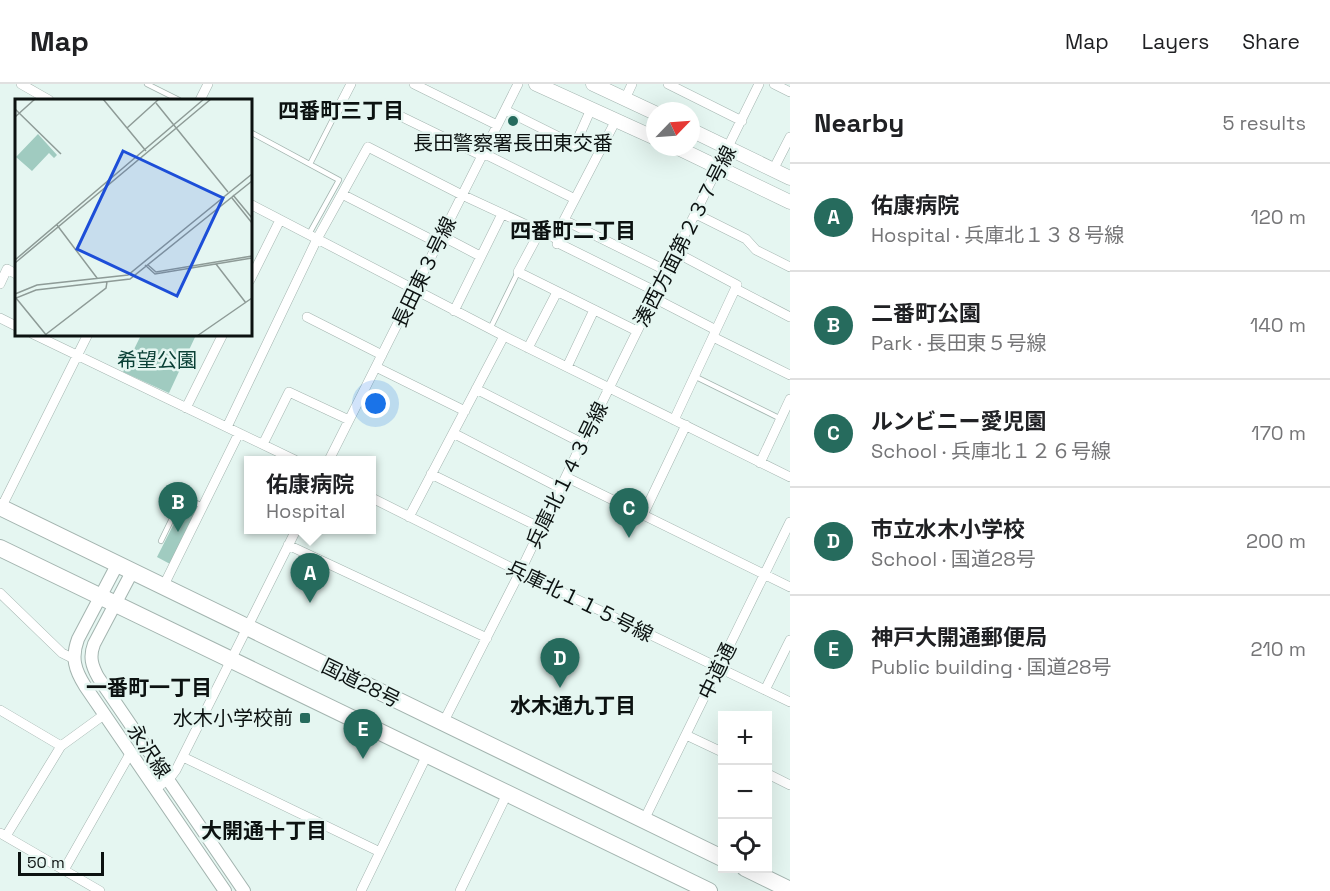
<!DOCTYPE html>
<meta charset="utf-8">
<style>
:root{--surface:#fff;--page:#f6f6f6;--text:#202124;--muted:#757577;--line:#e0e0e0;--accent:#266b5d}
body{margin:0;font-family:"Space Grotesk","Noto Sans JP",sans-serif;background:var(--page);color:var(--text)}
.controls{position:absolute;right:18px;bottom:18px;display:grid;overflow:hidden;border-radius:0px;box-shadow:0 6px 24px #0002}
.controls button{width:54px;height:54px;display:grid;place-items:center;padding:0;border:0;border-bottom:2px solid var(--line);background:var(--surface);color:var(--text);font:30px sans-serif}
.compass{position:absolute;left:646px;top:18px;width:54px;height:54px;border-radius:50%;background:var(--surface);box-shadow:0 6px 24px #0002;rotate:65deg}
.scale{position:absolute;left:18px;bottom:15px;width:86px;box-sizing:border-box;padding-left:6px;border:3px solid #0c1211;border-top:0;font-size:16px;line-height:21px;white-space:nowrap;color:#0c1211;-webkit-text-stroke:4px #e5f6f1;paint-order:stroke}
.you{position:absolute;left:376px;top:320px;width:21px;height:21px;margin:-15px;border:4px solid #fff;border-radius:50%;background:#1a73e8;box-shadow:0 0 0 9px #1a73e833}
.badge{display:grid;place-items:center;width:39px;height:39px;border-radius:50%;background:var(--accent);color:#fff;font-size:20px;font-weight:700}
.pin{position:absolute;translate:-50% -50px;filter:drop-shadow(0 2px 3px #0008)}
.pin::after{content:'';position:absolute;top:32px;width:21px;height:18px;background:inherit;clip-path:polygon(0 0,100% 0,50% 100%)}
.popup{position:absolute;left:244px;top:372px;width:132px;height:78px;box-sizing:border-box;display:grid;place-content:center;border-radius:0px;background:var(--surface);filter:drop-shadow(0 2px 4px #0005);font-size:20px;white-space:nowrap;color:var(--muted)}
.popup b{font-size:22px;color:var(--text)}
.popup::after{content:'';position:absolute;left:50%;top:100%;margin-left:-12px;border:12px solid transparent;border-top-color:var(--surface)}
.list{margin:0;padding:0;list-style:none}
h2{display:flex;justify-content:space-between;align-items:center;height:78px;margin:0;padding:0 24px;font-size:26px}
h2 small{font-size:20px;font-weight:400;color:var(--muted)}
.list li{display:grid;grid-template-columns:39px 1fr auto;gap:18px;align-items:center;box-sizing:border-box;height:108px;padding:0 24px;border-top:2px solid var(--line)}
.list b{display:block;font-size:22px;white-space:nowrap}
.list p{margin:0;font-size:20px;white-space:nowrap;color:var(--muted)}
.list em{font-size:20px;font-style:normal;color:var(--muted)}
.icon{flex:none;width:33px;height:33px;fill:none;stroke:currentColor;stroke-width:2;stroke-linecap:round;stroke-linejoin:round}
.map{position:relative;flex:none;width:790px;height:807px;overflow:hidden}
header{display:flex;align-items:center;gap:36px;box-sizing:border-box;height:84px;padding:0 30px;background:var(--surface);border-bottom:2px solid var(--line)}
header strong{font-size:28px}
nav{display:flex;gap:33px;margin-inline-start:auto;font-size:21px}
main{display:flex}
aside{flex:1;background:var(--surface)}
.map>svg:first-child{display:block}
.green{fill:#a0cbc0}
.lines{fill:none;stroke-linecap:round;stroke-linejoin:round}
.lane-casing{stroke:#a3b4af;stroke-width:6}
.street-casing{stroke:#a3b4af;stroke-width:10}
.secondary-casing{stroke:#a3b4af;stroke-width:14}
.primary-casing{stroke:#a3b4af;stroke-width:15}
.highway-casing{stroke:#a3b4af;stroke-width:18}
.lane{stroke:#fff;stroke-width:4.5}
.street{stroke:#fff;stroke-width:9}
.secondary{stroke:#fff;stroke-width:12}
.primary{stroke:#fff;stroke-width:14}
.highway{stroke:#fff;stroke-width:16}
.poi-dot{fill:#266b5d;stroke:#e5f6f1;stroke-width:2}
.labels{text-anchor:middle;stroke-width:5;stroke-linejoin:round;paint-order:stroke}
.poi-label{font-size:20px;fill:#0c1211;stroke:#e5f6f1}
.street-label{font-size:20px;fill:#0c1211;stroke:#e5f6f1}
.park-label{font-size:20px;fill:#0a4036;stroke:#e5f6f1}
.neighbourhood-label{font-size:21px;font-weight:bold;fill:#0c1211;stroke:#e5f6f1}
.inset-road{fill:none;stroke:#8e9b97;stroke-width:1.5}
.view{fill:#1d4ed8;fill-opacity:0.15;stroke:#1d4ed8;stroke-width:3}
.inset-edge{fill:none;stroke:#0c1211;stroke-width:3}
</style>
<header>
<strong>Map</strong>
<nav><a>Map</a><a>Layers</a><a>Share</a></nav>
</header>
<main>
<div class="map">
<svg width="790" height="807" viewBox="0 0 790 807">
<rect width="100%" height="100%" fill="#e5f6f1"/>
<path class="green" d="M141,251h55l-27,58 -46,-21z
M186,416l13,7 -29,57 -13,-7z"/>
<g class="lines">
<defs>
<path id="lane" d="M147,0l32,16
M250,48l89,48 -30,54
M310,80l26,-51
M490,245l28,-57
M694,292l87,43
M161,457l22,-45 19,10"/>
<path id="street" d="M21,0l28,16
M414,0l83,41
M668,0l74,37
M774,0l16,8
M625,15l7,-15
M200,16l8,-16
M505,26l70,35 16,-36
M336,29l15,-29
M396,30l80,39 13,3 86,43
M616,36l-52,100 103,51
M773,86l17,-33
M342,110l96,49
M250,120l254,132 286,141
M696,130l50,25 10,11 34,17
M540,147l-22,41 119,59
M442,152l38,20
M558,159l99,49
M557,160l11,-22
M250,196l30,-60
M0,200l7,-15 9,5
M736,205l54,28
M654,214l62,32
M454,227l48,-97
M307,233l75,38
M0,234l16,8
M33,250l262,126
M713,253l77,38
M528,264l29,-56
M376,283l89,44
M567,283l27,-57
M476,305l106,54
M186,324l37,-74
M674,336l63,-135 -60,-32
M227,343l90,-188 51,-92 94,48 97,45
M453,349l107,55
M263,360l26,-52 60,28
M329,376l189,-376
M760,379l30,-64
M431,390l110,54
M566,393l224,110
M372,414l148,74 270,130
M1,424l87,-174
M643,431l43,-90
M409,433l95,-181
M288,461l199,93
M163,503l76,-154
M0,509l62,60 12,6
M765,606l25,-50
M0,626l61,36
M443,639l77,-151 62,-129 177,-359
M686,651l36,17
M183,673l197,95
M768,690l22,11
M155,705l15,-11 6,-8 120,-240
M644,736l146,-298
M0,749l100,58
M6,752l55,-90 44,-32
M64,786l67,-118
M361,807l66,-136
M460,807l47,-97"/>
<path id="secondary" d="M117,481l-39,74c-7,19 -3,31 7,47l140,205
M132,488l-38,72c-5,13 -2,22 4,33l146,214"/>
<path id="primary" d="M536,0l119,54
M593,0l62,29
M691,46l99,48
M676,63l114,55"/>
<path id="highway" d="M0,423l722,351
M0,464l709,343
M745,784l45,22"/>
</defs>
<use href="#lane" class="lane-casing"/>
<use href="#street" class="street-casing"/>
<use href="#secondary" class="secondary-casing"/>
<use href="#primary" class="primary-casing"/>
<use href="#highway" class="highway-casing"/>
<use href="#lane" class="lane"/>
<use href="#street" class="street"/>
<use href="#secondary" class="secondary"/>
<use href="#primary" class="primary"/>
<use href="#highway" class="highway"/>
</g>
<g class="poi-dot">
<circle cx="513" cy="37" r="6"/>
<rect x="299" y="628" width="12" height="12" rx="3"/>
</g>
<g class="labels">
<g class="poi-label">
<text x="513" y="66">長田警察署長田東交番</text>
<text x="293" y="641" text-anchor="end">水木小学校前</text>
</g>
<g class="street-label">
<text transform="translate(685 152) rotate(-63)" y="7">湊西方面第２３７号線</text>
<text transform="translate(424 188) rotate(-64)" y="7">長田東３号線</text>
<text transform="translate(567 391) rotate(-64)" y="7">兵庫北１４３号線</text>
<text transform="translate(580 517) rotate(26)" y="7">兵庫北１１５号線</text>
<text transform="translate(717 587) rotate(-64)" y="7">中道通</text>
<text transform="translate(361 599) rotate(26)" y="7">国道28号</text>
<text transform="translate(149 667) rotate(56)" y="7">永沢線</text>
</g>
<g class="park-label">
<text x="157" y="283">希望公園</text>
</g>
<g class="neighbourhood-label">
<text x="341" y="34">四番町三丁目</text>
<text x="573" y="154">四番町二丁目</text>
<text x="149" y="611">一番町一丁目</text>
<text x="573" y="629">水木通九丁目</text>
<text x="264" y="754">大開通十丁目</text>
</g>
</g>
<g transform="translate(15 15)">
<rect width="237" height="237" fill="#e5f6f1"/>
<path d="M23,35l19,21 -3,3 -5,-5 -17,18 -16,-14z" fill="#a0cbc0"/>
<path class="inset-road" d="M88,0l43,52M141,4l72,89M0,10l46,45M0,18l20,-18M112,29l32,-29M218,96l19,23M217,99l20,25M42,126l40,53M0,161l189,-161M0,164l196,-164M201,165l30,39M130,166l10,9 97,-16M133,166l8,7 96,-16M0,195l22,-9 91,-10 124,-101M30,236l61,-47 1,-6M32,237l-31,-38 20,-8 94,-11 122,-98M182,237l55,-38"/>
<path class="view" d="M108,52l100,47 -46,98 -100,-47z"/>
<rect width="237" height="237" class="inset-edge"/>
</g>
</svg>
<div class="controls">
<button>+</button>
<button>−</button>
<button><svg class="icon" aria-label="locate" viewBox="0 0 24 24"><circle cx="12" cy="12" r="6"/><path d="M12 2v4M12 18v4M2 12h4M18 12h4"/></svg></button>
</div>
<svg class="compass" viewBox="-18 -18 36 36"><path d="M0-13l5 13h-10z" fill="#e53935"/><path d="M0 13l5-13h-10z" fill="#757577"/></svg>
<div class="scale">50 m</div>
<div class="you"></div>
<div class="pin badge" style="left:310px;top:519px">A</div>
<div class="popup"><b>佑康病院</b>Hospital</div>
<div class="pin badge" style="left:178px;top:448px">B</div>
<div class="pin badge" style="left:629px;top:454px">C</div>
<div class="pin badge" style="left:560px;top:604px">D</div>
<div class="pin badge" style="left:363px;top:675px">E</div>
</div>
<aside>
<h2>Nearby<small>5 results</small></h2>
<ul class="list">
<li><span class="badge">A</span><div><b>佑康病院</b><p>Hospital · 兵庫北１３８号線</p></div><em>120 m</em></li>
<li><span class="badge">B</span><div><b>二番町公園</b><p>Park · 長田東５号線</p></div><em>140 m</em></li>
<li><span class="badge">C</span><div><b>ルンビニー愛児園</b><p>School · 兵庫北１２６号線</p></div><em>170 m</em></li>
<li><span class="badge">D</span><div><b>市立水木小学校</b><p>School · 国道28号</p></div><em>200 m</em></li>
<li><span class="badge">E</span><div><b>神戸大開通郵便局</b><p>Public building · 国道28号</p></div><em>210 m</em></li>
</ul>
</aside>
</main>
